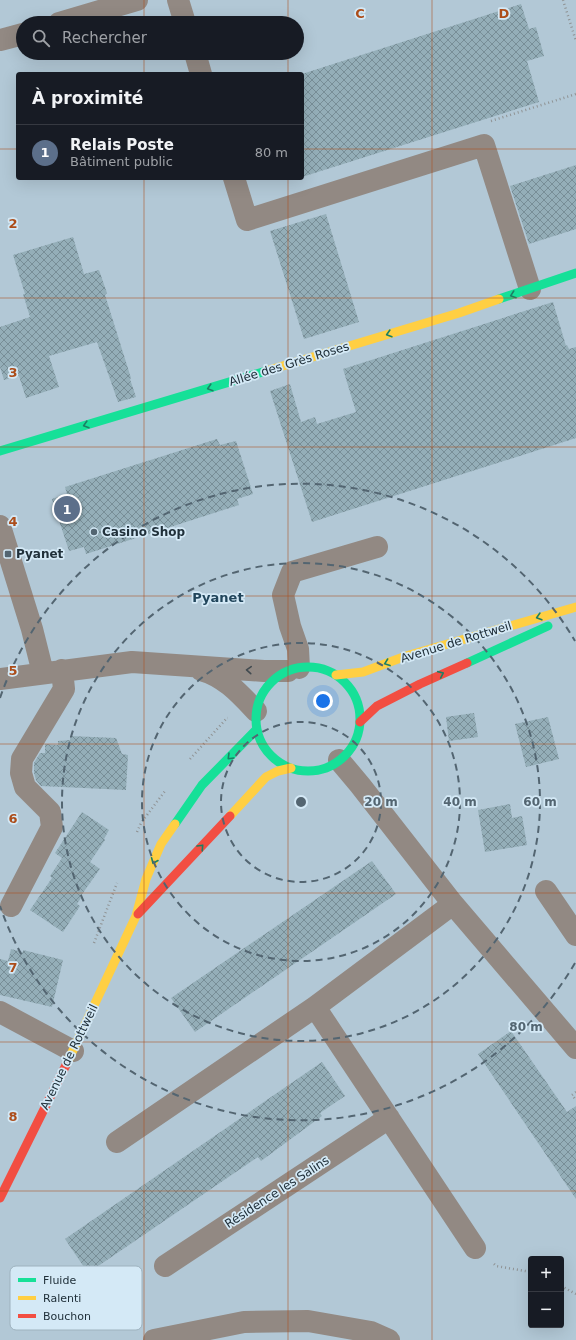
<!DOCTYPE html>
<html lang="fr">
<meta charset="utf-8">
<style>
:root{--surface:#171b24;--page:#20242c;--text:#f1f3f6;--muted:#9ea1a6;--line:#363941;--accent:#d93025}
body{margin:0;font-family:"DejaVu Sans",sans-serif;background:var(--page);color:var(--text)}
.controls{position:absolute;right:12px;bottom:12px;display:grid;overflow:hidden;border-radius:4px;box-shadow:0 4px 16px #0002}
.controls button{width:36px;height:36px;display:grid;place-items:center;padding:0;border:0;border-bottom:1px solid var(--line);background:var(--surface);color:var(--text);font:20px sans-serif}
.you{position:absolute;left:323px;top:701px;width:14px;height:14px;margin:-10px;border:3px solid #fff;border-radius:50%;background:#1a73e8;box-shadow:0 0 0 6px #1a73e833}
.badge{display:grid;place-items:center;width:26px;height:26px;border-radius:50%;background:var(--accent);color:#fff;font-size:13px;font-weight:700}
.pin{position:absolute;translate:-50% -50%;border:2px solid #fff;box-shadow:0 1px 4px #0006}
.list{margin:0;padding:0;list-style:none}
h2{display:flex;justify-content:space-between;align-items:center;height:52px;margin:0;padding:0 16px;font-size:17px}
h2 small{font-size:13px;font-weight:400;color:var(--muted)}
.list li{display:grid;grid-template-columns:26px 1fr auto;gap:12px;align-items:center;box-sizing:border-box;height:56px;padding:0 16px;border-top:1px solid var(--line)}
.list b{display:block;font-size:15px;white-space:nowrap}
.list p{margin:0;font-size:13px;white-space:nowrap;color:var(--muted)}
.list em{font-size:13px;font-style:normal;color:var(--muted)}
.icon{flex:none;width:22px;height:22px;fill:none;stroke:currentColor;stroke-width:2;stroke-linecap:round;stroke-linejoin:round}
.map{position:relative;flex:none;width:576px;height:1340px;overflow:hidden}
.search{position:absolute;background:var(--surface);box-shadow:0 4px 16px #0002;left:16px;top:16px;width:288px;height:44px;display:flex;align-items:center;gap:10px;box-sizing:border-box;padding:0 14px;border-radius:22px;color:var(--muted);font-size:15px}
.panel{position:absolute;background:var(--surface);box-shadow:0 4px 16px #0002;left:16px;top:72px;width:288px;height:108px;border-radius:4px}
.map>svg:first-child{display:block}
.building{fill:url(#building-cross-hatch)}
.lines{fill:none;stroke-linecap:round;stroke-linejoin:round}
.path{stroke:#8f9293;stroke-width:2.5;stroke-dasharray:1 3;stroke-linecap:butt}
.street{stroke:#928983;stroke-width:22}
.fast{stroke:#16e098;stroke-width:9}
.slow{stroke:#ffcf43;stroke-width:9}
.jam{stroke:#f24e42;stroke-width:9}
.oneway{stroke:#1c7f64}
.oneway2{stroke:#424b50}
.grid{fill:none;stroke:#ac4d1a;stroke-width:1;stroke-opacity:0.55}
.ring{fill:none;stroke:#536571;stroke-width:2;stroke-dasharray:7 5}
.poi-dot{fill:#536571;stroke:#d4e9f6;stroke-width:1.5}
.labels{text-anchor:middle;stroke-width:3.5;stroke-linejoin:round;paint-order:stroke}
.street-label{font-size:12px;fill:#20303a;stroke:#d4e9f6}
.poi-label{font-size:12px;font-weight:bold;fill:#20303a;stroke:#d4e9f6;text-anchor:start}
.neighbourhood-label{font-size:13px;font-weight:bold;fill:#21455b;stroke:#d4e9f6}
.key{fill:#d4e9f6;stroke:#9eb2be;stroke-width:1}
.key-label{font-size:11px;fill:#20303a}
.grid-label{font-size:13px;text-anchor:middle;font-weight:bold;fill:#ac4d1a;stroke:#d4e9f6;stroke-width:3.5;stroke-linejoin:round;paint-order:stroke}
.centre{fill:#536571;stroke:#d4e9f6;stroke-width:2}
.ring-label{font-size:12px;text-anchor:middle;font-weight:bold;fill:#536571;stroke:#d4e9f6;stroke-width:3.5;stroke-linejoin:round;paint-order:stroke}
</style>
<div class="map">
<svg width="576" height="1340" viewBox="0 0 576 1340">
<defs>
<pattern id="building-cross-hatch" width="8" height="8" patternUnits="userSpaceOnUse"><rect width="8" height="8" fill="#94aeb8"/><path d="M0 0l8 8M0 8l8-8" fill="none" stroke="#788e97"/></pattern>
</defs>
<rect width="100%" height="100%" fill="#b2c8d6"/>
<path class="building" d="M521,4l8,25 7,-2 8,29 -17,5 12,41 -237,75v-103z
M576,165v64l-47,15 -19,-58z
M326,214l33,108 -55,17 -34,-108z
M73,237l11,37 15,-4 8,23 -2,2 26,83 -1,1 6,18 -18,5 -21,-60 -48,14 10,31 -33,11 -7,-22 -15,4 -4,-13v-40l30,-10 -7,-23h2l-12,-39z
M553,302l13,44 1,-1 2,4 7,-2v91l-264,84 -42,-131 20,-7 11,38 14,-5 2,7 39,-12 -13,-43z
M217,439l3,6 16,-4 17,53 -16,5 2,6 -153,49 -2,-7 -15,4 -17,-52 15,-5 -2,-7z
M474,713l4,24 -29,4 -3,-24z
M548,717l11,42 -33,8 -11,-43z
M70,736l46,2 6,16 6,1 -2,35 -85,-4 -5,-6 -2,-7v-10l6,-10h5v-9l13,1v-4l12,-1z
M510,804l2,14 10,-2 5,29 -42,7 -7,-42z
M82,812l27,18 -5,9 1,1 -15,22 10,7 -20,28 1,1 -4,6 3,2 -17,26 -33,-22 22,-32 -2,-2 12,-18 -7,-5z
M372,861l24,33 -201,138 -24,-34z
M11,949l12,3v-2l40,10 -11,47 -52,-12v-36l8,2z
M511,1031l56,81 9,-6v93l-98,-145z
M322,1062l23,34 -25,17 2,3 -61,45 -3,-4 -170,116 -23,-34z"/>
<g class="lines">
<path class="path" d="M563,0l13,41
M491,121l85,-27
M190,759l37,-41h1
M137,832l4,-9 24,-32
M94,943l23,-60
M576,1092l-4,3 4,5
M494,1264l2,2 35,6
M561,1286l15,8"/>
<path class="street" d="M178,0l7,23
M59,23l78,-23
M0,40l23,-6
M195,53l6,21
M234,178l13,42 237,-75 46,144
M0,526l32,103 11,44
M299,668l-1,-19 -8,-23 -7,-31 9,-23 85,-25
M201,670c23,6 39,24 55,41
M0,679l132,-17 132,9h24
M339,760l21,25 93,119 123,144
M546,891l30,44
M11,906l41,-79 -2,-15 -25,-25 -4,-14 1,-14 42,-70 -2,-19
M315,1007l160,241
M0,1012l73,39
M117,1142l198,-135 138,-103
M165,1266l224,-148
M154,1340l90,-18 64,-1 63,11 18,8"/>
<path class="fast" d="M499,299l77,-26
M0,451l266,-80
M467,663l81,-37
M256 719a52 52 0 1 1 104 0a52 52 0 1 1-104 0Z
M175,824l27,-39 55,-56"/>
<path class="slow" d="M266,371l193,-58 40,-14
M336,675l27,-3 43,-16 170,-49
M230,816l36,-39 12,-6 13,-3
M67,1063l69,-147 10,-37 15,-35 14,-20"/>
<path class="jam" d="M360,722l17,-16 43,-22 47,-21
M138,914l92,-98
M0,1198l67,-135"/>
</g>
<defs><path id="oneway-chevron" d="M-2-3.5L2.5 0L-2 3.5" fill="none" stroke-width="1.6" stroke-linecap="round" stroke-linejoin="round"/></defs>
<g class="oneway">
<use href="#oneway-chevron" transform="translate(513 295) rotate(161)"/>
<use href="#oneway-chevron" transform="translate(389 334) rotate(163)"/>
<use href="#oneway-chevron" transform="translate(210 388) rotate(163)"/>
<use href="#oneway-chevron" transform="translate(86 425) rotate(163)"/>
<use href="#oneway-chevron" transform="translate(539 617) rotate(164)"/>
<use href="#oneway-chevron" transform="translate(387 663) rotate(160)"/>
<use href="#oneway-chevron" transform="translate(441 674) rotate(-24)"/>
<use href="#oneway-chevron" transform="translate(230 757) rotate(135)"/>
<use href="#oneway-chevron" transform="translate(201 847) rotate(-47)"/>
<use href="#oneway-chevron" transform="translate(154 861) rotate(113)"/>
</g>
<use class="oneway2" href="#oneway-chevron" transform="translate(249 670) rotate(-176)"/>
<path class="grid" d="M144,0v23M288,0v23M432,0v1340M144,53v21M288,53v21M0,149h18M302,149h274M144,178v1162M288,178v1162M0,298h576M0,447h576M0,596h576M0,744h576M0,893h576M0,1042h576M0,1191h576"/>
<g class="ring">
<circle cx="301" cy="802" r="80"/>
<circle cx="301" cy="802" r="159"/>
<circle cx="301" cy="802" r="239"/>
<path d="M575 963A318 318 0 0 1 0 906M0 698A318 318 0 0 1 575 641"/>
</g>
<g class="poi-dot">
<circle cx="94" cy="532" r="4"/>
<rect x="4" y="550" width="8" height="8" rx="2"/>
</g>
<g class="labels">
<g class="street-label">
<text transform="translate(289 364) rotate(-17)" y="4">Allée des Grès Roses</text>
<text transform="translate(456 642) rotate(-17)" y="4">Avenue de Rottweil</text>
<text transform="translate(69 1057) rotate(-64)" y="4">Avenue de Rottweil</text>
<text transform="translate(277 1192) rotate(-33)" y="4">Résidence les Salins</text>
</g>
<g class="poi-label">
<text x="102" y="536">Casino Shop</text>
<text x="16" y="558">Pyanet</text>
</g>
<g class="neighbourhood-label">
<text x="218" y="602">Pyanet</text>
</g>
</g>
<rect x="10" y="1266" width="132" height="64" rx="6" class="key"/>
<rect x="18" y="1278" width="18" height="4" fill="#16e098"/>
<rect x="18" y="1296" width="18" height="4" fill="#ffcf43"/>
<rect x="18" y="1314" width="18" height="4" fill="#f24e42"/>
<g class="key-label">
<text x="43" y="1284">Fluide</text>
<text x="43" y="1302">Ralenti</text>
<text x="43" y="1320">Bouchon</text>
</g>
<g class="grid-label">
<text x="360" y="18">C</text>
<text x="504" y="18">D</text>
<text x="13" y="228">2</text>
<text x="13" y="377">3</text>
<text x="13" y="526">4</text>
<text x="13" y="675">5</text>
<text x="13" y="823">6</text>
<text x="13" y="972">7</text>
<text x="13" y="1121">8</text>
</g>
<circle cx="301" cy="802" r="6" class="centre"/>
<g class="ring-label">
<text x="381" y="806">20 m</text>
<text x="460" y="806">40 m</text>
<text x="540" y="806">60 m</text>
<text x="526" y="1031">80 m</text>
</g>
</svg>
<div class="controls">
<button>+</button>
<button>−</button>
</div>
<div class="you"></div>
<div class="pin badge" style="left:67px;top:509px;background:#5c6f8a">1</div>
<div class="search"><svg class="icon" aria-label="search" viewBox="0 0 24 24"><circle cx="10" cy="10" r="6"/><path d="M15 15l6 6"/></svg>Rechercher</div>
<section class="panel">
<h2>À proximité<small></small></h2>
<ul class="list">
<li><span class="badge" style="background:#5c6f8a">1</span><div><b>Relais Poste</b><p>Bâtiment public</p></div><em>80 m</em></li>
</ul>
</section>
</div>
